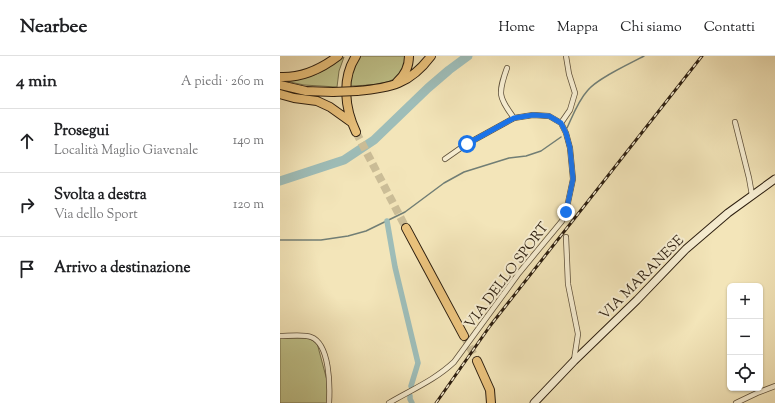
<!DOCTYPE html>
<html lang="it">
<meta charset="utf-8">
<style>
:root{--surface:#fff;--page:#f6f6f6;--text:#202124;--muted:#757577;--line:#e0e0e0}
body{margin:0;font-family:"Sorts Mill Goudy",serif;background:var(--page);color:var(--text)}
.controls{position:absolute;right:12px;bottom:12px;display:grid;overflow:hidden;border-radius:6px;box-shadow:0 1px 3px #0004}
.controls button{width:36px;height:36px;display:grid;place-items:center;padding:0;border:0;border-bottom:1px solid var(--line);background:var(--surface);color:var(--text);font:20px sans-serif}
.stop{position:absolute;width:12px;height:12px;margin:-9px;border:3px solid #1a73e8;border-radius:50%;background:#fff}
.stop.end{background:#1a73e8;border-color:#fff;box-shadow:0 1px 4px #0008}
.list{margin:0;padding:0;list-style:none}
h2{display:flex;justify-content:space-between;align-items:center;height:52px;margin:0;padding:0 16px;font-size:17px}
h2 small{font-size:13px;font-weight:400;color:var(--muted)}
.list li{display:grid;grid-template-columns:26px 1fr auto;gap:12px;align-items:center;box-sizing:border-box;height:64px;padding:0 16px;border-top:1px solid var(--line)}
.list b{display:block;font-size:15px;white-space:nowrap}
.list p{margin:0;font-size:13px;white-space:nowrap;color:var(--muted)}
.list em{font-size:13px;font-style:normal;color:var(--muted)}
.icon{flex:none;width:22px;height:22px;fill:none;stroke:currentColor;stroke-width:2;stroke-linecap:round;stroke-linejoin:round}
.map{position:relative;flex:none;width:495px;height:347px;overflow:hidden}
header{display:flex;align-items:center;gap:24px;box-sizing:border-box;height:56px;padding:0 20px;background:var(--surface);border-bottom:1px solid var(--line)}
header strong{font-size:19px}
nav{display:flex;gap:22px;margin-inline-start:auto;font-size:14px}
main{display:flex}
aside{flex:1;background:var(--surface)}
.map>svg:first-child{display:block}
.green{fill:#c0c38b;stroke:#76714e}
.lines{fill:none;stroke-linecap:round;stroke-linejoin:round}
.stream{stroke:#717e75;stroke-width:1.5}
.canal{stroke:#9ebdb8;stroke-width:5.5}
.river{stroke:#9ebdb8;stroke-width:9}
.highway-tunnel{stroke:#cbbd97;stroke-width:8;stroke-dasharray:8 4;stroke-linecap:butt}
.street-casing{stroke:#5e503a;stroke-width:6}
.secondary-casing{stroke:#2d1f10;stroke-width:9}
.highway-casing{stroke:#2d1f10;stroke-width:10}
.street{stroke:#f7eed2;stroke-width:4.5}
.secondary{stroke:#f7eed2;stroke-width:7}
.highway{stroke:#eac27c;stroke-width:8}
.rail-casing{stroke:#2d1f10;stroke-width:3}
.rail{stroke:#f7eed2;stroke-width:1.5;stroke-dasharray:4.5;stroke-linecap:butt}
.highway-bridge-casing{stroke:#2d1f10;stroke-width:10;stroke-linecap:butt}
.highway-bridge{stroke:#eac27c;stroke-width:8}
.route{stroke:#1a73e8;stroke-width:5}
.labels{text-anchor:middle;stroke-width:4;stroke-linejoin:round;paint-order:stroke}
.street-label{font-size:14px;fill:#2d1f10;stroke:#f7eed2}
</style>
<header>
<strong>Nearbee</strong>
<nav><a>Home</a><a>Mappa</a><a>Chi siamo</a><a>Contatti</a></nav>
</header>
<main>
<aside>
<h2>4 min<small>A piedi · 260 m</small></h2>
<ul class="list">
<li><svg class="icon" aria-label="ahead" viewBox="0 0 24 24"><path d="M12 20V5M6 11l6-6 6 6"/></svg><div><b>Prosegui</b><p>Località Maglio Giavenale</p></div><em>140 m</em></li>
<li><svg class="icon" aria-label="right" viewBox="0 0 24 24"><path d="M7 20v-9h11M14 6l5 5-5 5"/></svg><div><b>Svolta a destra</b><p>Via dello Sport</p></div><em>120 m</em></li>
<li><svg class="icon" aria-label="arrive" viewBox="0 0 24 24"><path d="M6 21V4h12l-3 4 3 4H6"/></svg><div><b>Arrivo a destinazione</b></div></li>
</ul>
</aside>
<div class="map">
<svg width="495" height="347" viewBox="0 0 495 347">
<rect width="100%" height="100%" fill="#f3e5b9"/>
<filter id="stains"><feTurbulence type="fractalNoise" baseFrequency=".005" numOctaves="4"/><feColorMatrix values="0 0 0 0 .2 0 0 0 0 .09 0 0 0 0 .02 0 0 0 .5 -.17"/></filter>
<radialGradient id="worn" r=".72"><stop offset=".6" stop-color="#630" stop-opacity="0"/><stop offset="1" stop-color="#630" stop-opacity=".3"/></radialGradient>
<path class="green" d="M80,0h46l1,1c-2,5 -3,14 -7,18 -12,11 -35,10 -50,11l2,-16z
M64,1l-5,14 -2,16 -33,-2 -23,-5 33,-5 12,-6z
M0,282h28l9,5 12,45 -2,15h-47z"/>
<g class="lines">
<path class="stream" d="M287,72c6,-13 11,-27 21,-38 10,-12 41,-26 56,-34
M0,184h41l27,-4 18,-5 39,-19 39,-29 20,-11 45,-14 17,-2 15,-5 20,-14"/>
<path class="canal" d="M107,165l8,46 23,96 -7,23
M130,340v3l2,4"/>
<path class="river" d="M0,125l64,-21 30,-20 54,-52 21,-18 19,-14"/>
<path class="highway-tunnel" d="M76,76l50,96
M184,280l13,25"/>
<defs>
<path id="street" d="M227,12c-9,25 -9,29 7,50
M455,66l14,56 3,17
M281,67l9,-13 5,-17 -6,-19 -3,-18
M286,181l2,47 10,50 -4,26
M0,280c8,0 24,-2 31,1 19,7 19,49 18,66
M109,347c22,-13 46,-23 65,-41l65,-89 43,-52 4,-9 7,-33 -3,-31 -4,-15 -5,-10 -12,-7 -16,-1 -19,3 -49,27 -20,14
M456,347l21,-10 18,-7"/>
<path id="secondary" d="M254,347l40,-42 63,-61 49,-51 42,-36 47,-34"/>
<path id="highway" d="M76,0c-15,23 -11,53 0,76
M0,21c22,1 41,-8 58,-21
M117,26c8,-7 12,-15 12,-26
M0,29l26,6 27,1
M77,35c34,-3 53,-7 74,-35
M0,38l14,4 23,3 13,6 21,15
M126,172l58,108
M197,305l13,29 1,13"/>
</defs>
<use href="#street" class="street-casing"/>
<use href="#secondary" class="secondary-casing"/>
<use href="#highway" class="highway-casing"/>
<use href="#street" class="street"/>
<use href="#secondary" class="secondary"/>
<use href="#highway" class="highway"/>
<defs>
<path id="rail" d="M156,347l54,-77 212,-270"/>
</defs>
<use href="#rail" class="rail-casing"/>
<use href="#rail" class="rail"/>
<defs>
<path id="highway-bridge" d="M53,36l24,-1"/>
</defs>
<use href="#highway-bridge" class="highway-bridge-casing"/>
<use href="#highway-bridge" class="highway-bridge"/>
</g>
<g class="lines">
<path class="route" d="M187,88l47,-26 19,-3 16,1 12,7 5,10 4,15 3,31 -7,33"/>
</g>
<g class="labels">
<g class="street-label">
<text transform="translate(226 219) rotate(-53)" y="5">VIA DELLO SPORT</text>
<text transform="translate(361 221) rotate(-45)" y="5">VIA MARANESE</text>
</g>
</g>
<rect width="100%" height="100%" filter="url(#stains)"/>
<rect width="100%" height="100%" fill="url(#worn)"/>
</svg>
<div class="controls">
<button>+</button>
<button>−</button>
<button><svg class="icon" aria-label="locate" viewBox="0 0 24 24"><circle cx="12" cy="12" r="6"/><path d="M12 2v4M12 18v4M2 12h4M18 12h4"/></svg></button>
</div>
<div class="stop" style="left:187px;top:88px"></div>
<div class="stop end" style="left:286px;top:156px"></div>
</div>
</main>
